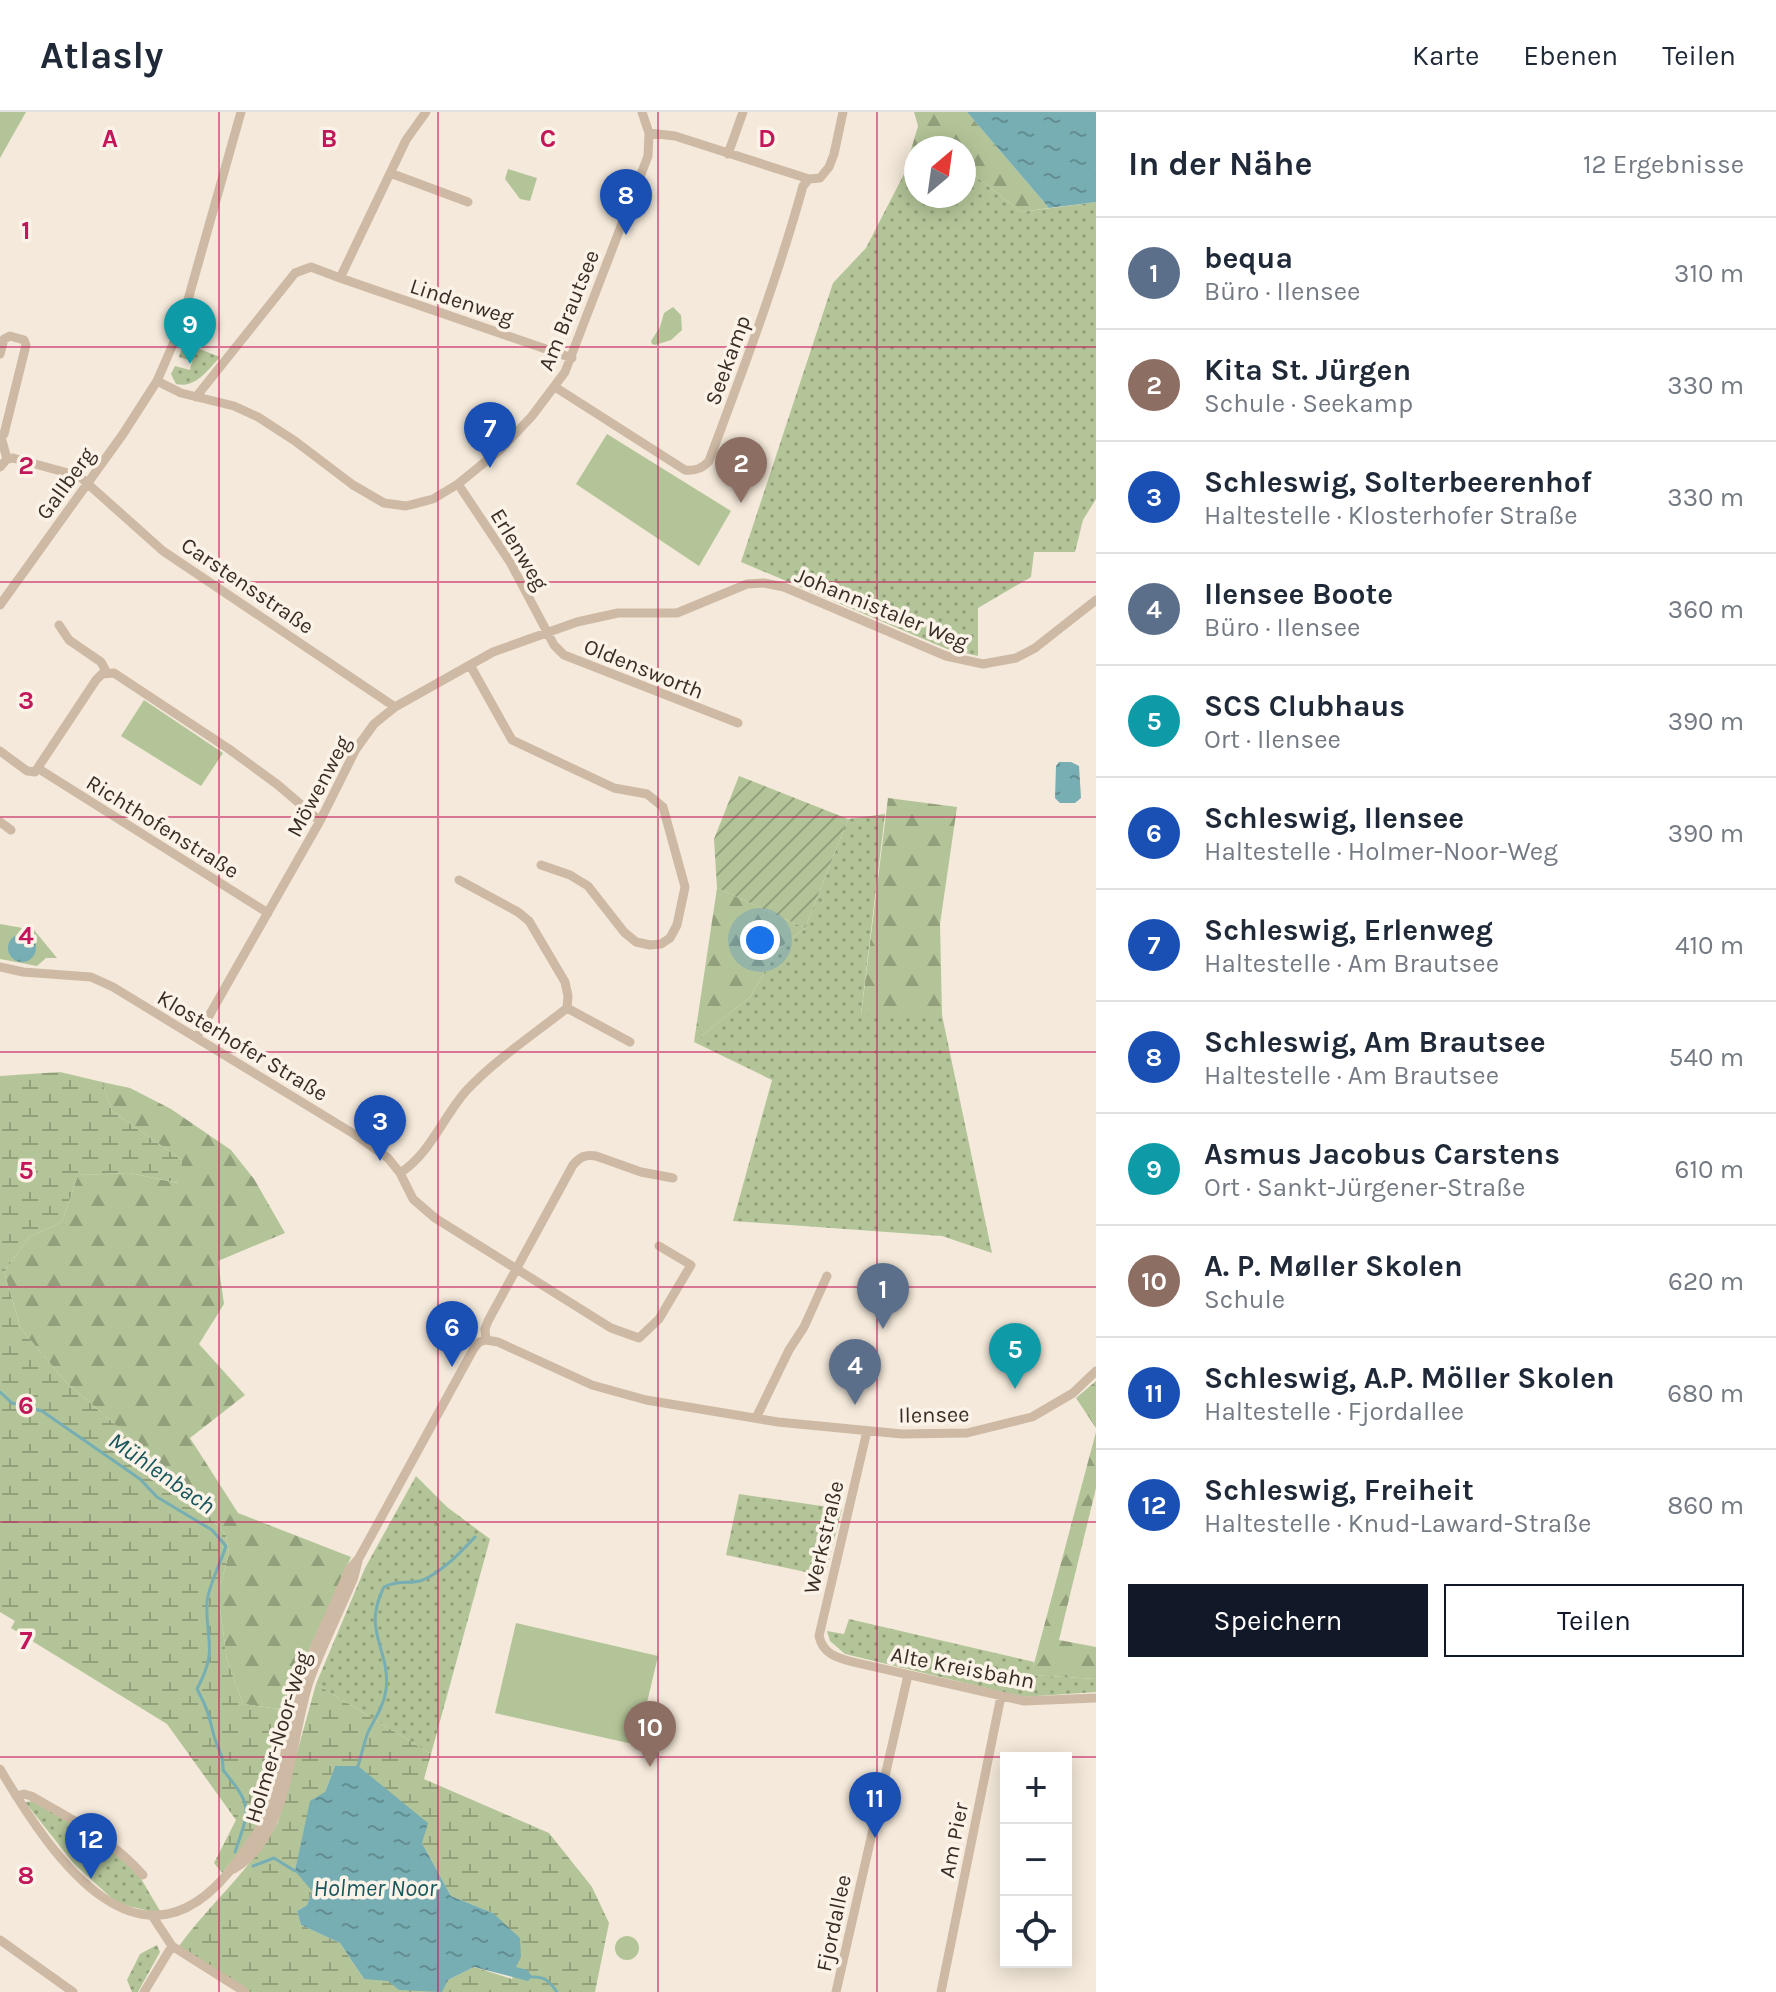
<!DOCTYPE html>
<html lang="de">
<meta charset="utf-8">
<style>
:root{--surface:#fff;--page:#f2f2f3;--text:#1f2937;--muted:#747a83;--line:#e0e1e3;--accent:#111827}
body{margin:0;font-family:Karla,sans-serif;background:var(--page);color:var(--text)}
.controls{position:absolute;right:24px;bottom:24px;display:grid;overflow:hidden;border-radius:0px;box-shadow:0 4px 20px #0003}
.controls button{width:72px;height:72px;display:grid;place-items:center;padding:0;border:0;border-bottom:2px solid var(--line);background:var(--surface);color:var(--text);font:40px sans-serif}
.compass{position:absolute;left:904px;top:24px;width:72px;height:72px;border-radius:50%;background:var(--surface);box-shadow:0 4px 20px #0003;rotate:29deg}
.you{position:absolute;left:760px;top:828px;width:28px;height:28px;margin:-20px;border:6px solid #fff;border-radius:50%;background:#1a73e8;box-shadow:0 0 0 12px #1a73e833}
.badge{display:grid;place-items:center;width:52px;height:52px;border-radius:50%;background:var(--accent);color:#fff;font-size:26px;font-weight:700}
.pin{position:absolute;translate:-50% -66px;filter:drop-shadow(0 2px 4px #0008)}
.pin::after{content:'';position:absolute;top:42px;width:28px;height:24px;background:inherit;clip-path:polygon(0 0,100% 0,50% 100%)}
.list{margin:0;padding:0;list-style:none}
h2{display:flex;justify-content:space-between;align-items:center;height:104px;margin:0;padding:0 32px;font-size:34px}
h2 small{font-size:26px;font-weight:400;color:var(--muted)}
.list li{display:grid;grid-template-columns:52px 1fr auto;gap:24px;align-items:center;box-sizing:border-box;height:112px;padding:0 32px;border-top:2px solid var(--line)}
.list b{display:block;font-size:30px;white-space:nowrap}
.list p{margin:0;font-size:26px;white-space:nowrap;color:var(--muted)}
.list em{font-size:26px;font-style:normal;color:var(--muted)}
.actions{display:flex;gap:16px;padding:24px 32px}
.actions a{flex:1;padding:18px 0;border:2px solid var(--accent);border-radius:0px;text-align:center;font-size:28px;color:var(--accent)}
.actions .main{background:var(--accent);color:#fff}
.icon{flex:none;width:44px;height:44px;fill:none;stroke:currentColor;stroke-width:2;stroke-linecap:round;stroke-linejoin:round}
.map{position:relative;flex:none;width:1096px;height:1880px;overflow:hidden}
header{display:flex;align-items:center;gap:48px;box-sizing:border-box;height:112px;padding:0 40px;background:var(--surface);border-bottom:2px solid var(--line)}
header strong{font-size:38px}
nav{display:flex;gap:44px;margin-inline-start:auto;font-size:28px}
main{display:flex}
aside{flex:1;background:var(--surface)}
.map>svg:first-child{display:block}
.grass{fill:url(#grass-dots)}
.forest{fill:url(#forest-firs)}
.wetland{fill:url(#wetland-marsh);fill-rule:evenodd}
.park{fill:#b3c598}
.garden{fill:url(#garden-furrows)}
.water{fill:url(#water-ripples)}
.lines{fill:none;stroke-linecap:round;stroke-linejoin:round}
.stream{stroke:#76aeb4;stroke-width:3}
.minor{stroke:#ceb9a4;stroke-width:9}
.grid{fill:none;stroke:#c2185b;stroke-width:2;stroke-opacity:0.55}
.labels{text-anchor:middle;stroke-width:7;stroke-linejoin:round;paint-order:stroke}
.street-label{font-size:22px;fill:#382d27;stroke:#fbf3e7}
.water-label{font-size:24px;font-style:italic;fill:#18565e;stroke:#fbf3e7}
.grid-label{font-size:26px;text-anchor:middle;font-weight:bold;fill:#c2185b;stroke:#fbf3e7;stroke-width:7;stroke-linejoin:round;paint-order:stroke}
</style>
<header>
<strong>Atlasly</strong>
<nav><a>Karte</a><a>Ebenen</a><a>Teilen</a></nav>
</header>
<main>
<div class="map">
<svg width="1096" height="1880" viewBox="0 0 1096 1880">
<defs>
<pattern id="grass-dots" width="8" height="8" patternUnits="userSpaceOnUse" patternTransform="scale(2)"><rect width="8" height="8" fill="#b3c598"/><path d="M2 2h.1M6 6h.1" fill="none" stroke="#93a07c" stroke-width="1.8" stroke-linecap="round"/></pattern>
<pattern id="forest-firs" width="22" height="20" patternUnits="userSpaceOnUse" patternTransform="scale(2)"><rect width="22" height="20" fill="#b3c598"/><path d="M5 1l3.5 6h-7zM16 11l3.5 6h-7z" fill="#93a07c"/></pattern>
<pattern id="wetland-marsh" width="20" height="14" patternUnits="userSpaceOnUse" patternTransform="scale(2)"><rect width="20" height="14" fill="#b3c598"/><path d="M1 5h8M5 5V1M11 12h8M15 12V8" fill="none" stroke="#93a07c"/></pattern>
<pattern id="garden-furrows" width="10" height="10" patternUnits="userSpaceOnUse" patternTransform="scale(2)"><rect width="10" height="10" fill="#b3c598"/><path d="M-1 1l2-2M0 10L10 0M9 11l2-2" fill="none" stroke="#93a07c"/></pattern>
<pattern id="water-ripples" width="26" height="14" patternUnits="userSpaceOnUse" patternTransform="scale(2)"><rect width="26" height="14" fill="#76aeb4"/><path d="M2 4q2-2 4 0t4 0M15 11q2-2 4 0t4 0" fill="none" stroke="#628e92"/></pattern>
</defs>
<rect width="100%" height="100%" fill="#f4e9da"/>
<path class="grass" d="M964,55l57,45 75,-10v297l-13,21 -8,32h-41l-3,25 -53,31v48l-31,-7 -206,-87 92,-279 33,-35 38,-74 12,-4v26h48z
M184,231l36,14c-12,13 -25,32 -44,27l-5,-10 4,-8 15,4 2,-9 -13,-4z
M885,702l-24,200 81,1 50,238 -50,-17 -209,-15 39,-141 -78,-38 56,-45 27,-47 28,-22 43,-109z
M416,1364l31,31 43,32 -59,215 -115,-70 49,-116z
M739,1382l103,15 -17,67 -99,-21z
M849,1507l185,43 -2,13 64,4v13l-73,5 -178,-43 -15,-13 -3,-10 17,3z
M34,1689l78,48 28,28 20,34h-11l-32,-8 -43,-39 -49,-62z
M157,1833l3,7 -22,40h-6l-5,-12 13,-26z"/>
<path class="forest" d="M914,0h53l82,96 -28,4 -57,-45v-19h-48v22l-12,4 14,-48z
M888,686l69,9 -17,117 2,91h-81z
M717,776l88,40 -28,22 -27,47 -56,45z
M102,970l28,6 41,21 60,41 23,29 31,54 -67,28 6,43 -25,40 46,51 -55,43 48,75 113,44 -50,111 -14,42 -44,-6 -16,-44 -9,-67 11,-39 -3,-19 -60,-66 -100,-87 -45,-53 -17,-57 25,-35 33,-15 16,-47 52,-2 48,10 4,-23 -70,-49z
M1096,1269v47l-20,-30z
M1096,1320v56l-37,152 37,7v32l-65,-4z"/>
<path class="wetland" d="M60,960l42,10 10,29 70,49 -3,23 -49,-10 -52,2 -16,47 -33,15 -25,35 17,57 45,53 100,87 60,66 3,19 -11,39 9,67 16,44 44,6 -25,108 -11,21 -29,34 -8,-10 22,-43 -69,-96 -156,-96 4,-7 -15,-9v-536z
M316,1572l115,70 -7,25 125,54 43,54 17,36 -14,69h-345l-71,-46c31,-42 73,-78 99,-124zM335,1654l87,77 29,53 42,17 23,54 -4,12 -38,-12 -26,13 -84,-1 -24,-36 -39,-18 -4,-14 10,-6 5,-14 13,-99z"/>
<path class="park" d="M0,0h26l-26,46z
M508,57l29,9 -7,23 -10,-2 -15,-20z
M673,195l8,8 1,15 -11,10 -16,5 -3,-1 -1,-3 9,-14 4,-14z
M607,322l124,77 -32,55 -123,-82z
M144,588l79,53 -22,33 -80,-50z
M0,812l34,6 23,28h-11l-9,8 -37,-7z
M516,1511l142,33 -21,89 -142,-32z
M615 1836a12 12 0 1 1 24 0a12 12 0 1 1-24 0Z"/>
<path class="garden" d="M739,664l109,43 -43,109 -88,-40 -3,-49z"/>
<path class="water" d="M967,0h129v90l-47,6z
M1059,650h12l8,4 2,32 -6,5h-15l-5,-5 1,-32z
M8 836a14 14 0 1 1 28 0a14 14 0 1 1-28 0Z
M335,1654h23l70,57 -6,20 29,53 42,17 27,25 1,19 -5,10 12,3 4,7 -4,4 -54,-14 -26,13 -6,12 -43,-2 -11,-9 -24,-2 -24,-36 -39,-18 -4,-14 10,-6 5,-14 -17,-20 15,-70 15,-9z"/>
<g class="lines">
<path class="stream" d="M0,1280l12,11 30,8 98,68 17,18 55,33 14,16c-5,16 -18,41 -19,56 -2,40 12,46 -10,87 10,19 11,23 16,43 3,15 11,22 10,38 30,37 27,38 12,82
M358,1654c4,-12 6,-25 11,-36 7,-13 15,-25 17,-40 5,-41 -25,-58 -2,-103 16,-8 26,-2 39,-7 20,-9 37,-27 52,-43
M253,1754l21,-8 21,13
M532,1865c13,-1 18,5 25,15"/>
<path class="minor" d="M649,21l26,3 134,43
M728,42l15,-42
M390,61l78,29
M340,166l232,80
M0,242l4,-15 6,-3 14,4 2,5 -22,89 -3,3 6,22
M157,269l24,12 53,13 24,11 37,24 58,44 31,18 22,3 27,-7 25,-15 43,-35 31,-33 33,-44 83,-216 1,-23 -7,-21
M555,275l130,83c10,1 17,-1 24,-9 34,-91 68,-181 94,-275l6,-7 11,-1 9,-11 5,-13 9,-42
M196,285l99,-124 16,-6 29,11 66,-138 20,-28
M0,355l7,-8 6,-1 66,18 84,75 232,156
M458,372l52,78 44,83 10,10 174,68
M0,493l123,-171 34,-53 23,-53 61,-216
M59,513l10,15 32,22 6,11
M470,553l42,75 102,48 33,6 16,13 22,80 -8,38 -7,13 -9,6 -11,1 -14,-3 -12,-10 -36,-46 -18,-11 -29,-10
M0,639l27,20 8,1 61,-92 6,-6 12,-1 115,76 49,36 42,36
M39,657l229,144
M0,710l11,8
M459,768l59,32 11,9 36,61 3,14 -1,12
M0,855l23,5 68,5 22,10 241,147 34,24 12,15 13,26 22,19 176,110 28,10 20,-19 32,-54 -32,-19
M197,925l123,-216 36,-72 18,-25 21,-17 98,-55 84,-30 41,-9h59l70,-29 17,-1 20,4 162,69 37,8 33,-6 19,-10 61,-48
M400,1061c30,-19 43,-56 66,-82 29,-31 67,-56 101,-83l63,34
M486,1228l12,2 94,43 54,15 132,22 124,12 65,-1 65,-16 41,-24 23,-22
M486,1228l-1,-11 3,-8 85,-156c7,-8 12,-11 23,-9l45,16 32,6
M756,1306l33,-68 15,-23 23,-51
M867,1319l-48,205c4,18 18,22 34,26l171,39 72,-3
M0,1657c53,90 143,223 239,90 9,-14 19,-26 27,-41 18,-38 20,-84 32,-124 12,-42 34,-83 51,-124l10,-12 115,-210 5,-6 7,-2
M16,1684l8,-2 7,2c42,24 79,42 112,79
M234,1757c57,-34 56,-132 76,-190 13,-35 30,-68 44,-102l4,-16
M153,1805l19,29 73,46
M0,1828l73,52
M144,1880l28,-46
M836,1880l72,-317
M941,1880l60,-296"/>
</g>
<path class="grid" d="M219,0v1880M438,0v1880M658,0v1880M877,0v1880M0,235h1096M0,470h1096M0,705h1096M0,940h1096M0,1175h1096M0,1410h1096M0,1645h1096"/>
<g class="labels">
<g class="street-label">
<text transform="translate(462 189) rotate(18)" y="8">Lindenweg</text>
<text transform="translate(568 198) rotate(-68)" y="8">Am Brautsee</text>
<text transform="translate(727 248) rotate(-70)" y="8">Seekamp</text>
<text transform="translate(65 371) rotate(-54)" y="8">Gallberg</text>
<text transform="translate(520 437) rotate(59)" y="8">Erlenweg</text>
<text transform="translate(248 473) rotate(34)" y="8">Carstensstraße</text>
<text transform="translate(882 496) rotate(22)" y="8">Johannistaler Weg</text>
<text transform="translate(644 556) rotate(22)" y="8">Oldensworth</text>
<text transform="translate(318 674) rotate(-62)" y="8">Möwenweg</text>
<text transform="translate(163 714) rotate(32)" y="8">Richthofenstraße</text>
<text transform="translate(243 933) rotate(31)" y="8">Klosterhofer Straße</text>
<text transform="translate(934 1302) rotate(-1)" y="8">Ilensee</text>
<text transform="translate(823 1425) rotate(-77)" y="8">Werkstraße</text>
<text transform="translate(963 1555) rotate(11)" y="8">Alte Kreisbahn</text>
<text transform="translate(277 1625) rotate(-73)" y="8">Holmer-Noor-Weg</text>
<text transform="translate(953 1728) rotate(-79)" y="8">Am Pier</text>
<text transform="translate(833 1811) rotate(-78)" y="8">Fjordallee</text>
</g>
<g class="water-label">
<text transform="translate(162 1361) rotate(35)" y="8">Mühlenbach</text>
<text x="375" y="1784">Holmer Noor</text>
</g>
</g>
<g class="grid-label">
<text x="110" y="35">A</text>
<text x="329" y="35">B</text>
<text x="548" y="35">C</text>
<text x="767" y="35">D</text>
<text x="26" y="127">1</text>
<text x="26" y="362">2</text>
<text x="26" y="597">3</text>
<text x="26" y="832">4</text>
<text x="26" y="1067">5</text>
<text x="26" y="1302">6</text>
<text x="26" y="1537">7</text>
<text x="26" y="1772">8</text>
</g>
</svg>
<div class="controls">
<button>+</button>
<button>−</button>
<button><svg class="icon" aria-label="locate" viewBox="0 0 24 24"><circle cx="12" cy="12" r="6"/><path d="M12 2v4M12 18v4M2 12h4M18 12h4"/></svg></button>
</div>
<svg class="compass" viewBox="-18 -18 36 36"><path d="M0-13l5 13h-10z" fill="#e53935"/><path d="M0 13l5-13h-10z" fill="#747a83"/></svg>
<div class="you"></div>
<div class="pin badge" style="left:883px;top:1217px;background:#5c6f8a">1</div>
<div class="pin badge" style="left:741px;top:391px;background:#8d6e63">2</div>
<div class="pin badge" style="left:380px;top:1049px;background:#1a4fb4">3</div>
<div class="pin badge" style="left:855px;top:1293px;background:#5c6f8a">4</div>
<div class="pin badge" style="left:1015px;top:1277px;background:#0f9aa8">5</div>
<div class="pin badge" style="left:452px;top:1255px;background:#1a4fb4">6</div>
<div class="pin badge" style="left:490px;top:356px;background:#1a4fb4">7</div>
<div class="pin badge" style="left:626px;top:123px;background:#1a4fb4">8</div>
<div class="pin badge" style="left:190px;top:252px;background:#0f9aa8">9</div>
<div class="pin badge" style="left:650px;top:1655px;background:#8d6e63">10</div>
<div class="pin badge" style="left:875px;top:1726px;background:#1a4fb4">11</div>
<div class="pin badge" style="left:91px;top:1767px;background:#1a4fb4">12</div>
</div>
<aside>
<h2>In der Nähe<small>12 Ergebnisse</small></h2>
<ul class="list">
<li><span class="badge" style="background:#5c6f8a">1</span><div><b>bequa</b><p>Büro · Ilensee</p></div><em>310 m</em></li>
<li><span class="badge" style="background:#8d6e63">2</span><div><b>Kita St. Jürgen</b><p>Schule · Seekamp</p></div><em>330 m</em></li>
<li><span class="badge" style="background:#1a4fb4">3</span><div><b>Schleswig, Solterbeerenhof</b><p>Haltestelle · Klosterhofer Straße</p></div><em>330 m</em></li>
<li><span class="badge" style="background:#5c6f8a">4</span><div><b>Ilensee Boote</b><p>Büro · Ilensee</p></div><em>360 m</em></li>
<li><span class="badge" style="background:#0f9aa8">5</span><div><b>SCS Clubhaus</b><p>Ort · Ilensee</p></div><em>390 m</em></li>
<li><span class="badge" style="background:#1a4fb4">6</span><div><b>Schleswig, Ilensee</b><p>Haltestelle · Holmer-Noor-Weg</p></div><em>390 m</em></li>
<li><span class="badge" style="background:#1a4fb4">7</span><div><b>Schleswig, Erlenweg</b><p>Haltestelle · Am Brautsee</p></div><em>410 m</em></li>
<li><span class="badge" style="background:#1a4fb4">8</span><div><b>Schleswig, Am Brautsee</b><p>Haltestelle · Am Brautsee</p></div><em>540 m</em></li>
<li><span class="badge" style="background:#0f9aa8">9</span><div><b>Asmus Jacobus Carstens</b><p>Ort · Sankt-Jürgener-Straße</p></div><em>610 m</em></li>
<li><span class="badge" style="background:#8d6e63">10</span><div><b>A. P. Møller Skolen</b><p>Schule</p></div><em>620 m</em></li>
<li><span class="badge" style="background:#1a4fb4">11</span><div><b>Schleswig, A.P. Möller Skolen</b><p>Haltestelle · Fjordallee</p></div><em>680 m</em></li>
<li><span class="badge" style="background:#1a4fb4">12</span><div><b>Schleswig, Freiheit</b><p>Haltestelle · Knud-Laward-Straße</p></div><em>860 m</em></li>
</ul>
<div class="actions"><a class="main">Speichern</a><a>Teilen</a></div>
</aside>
</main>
